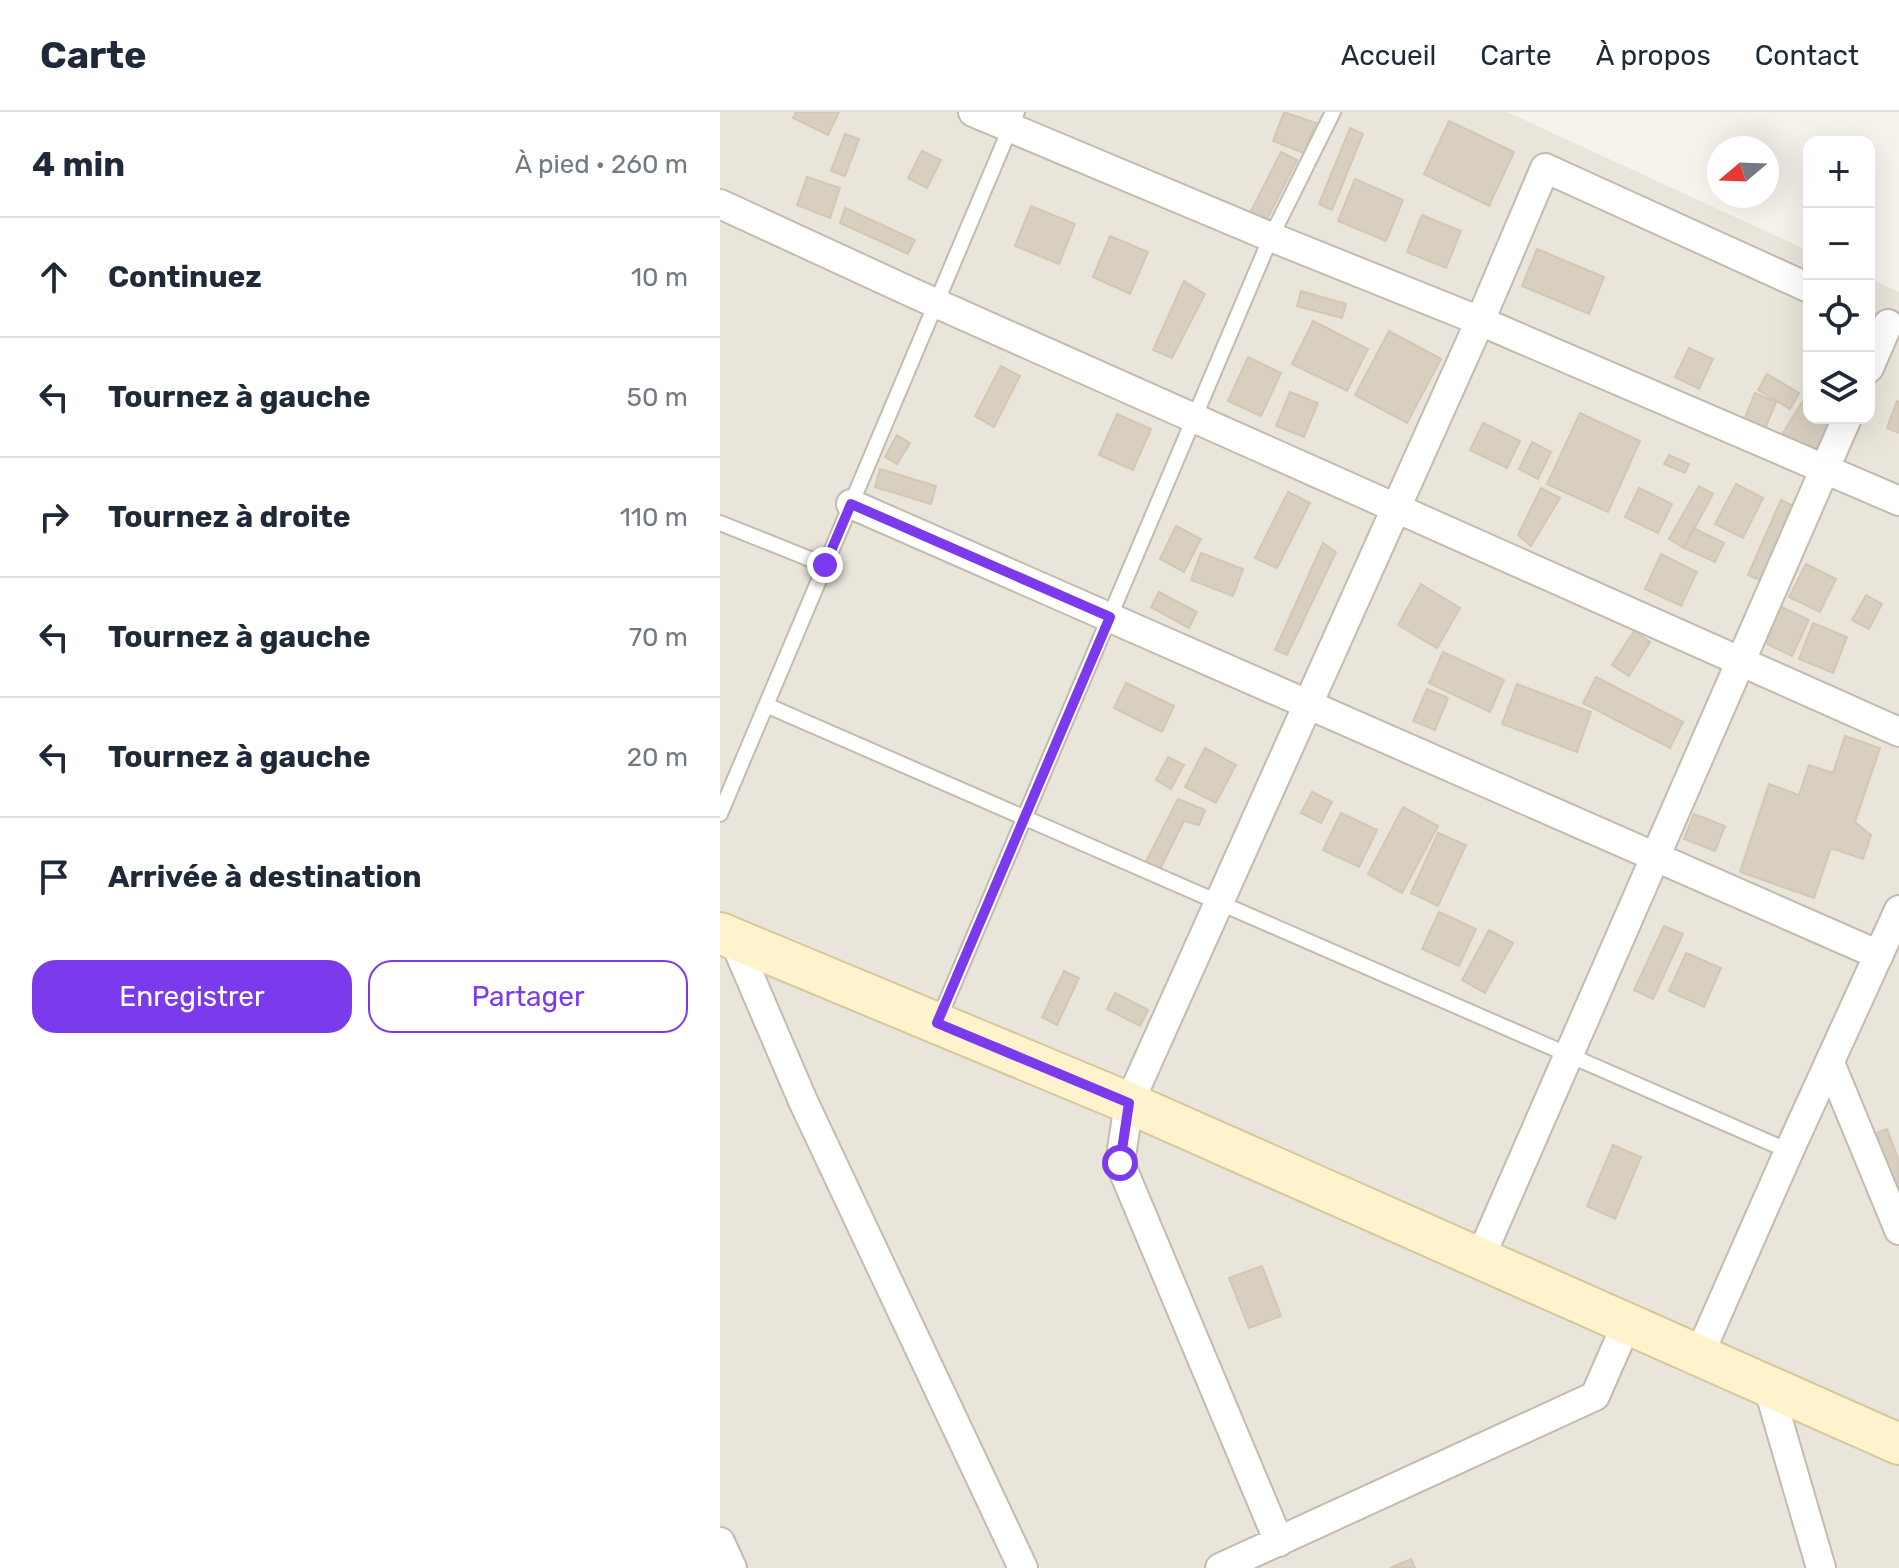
<!DOCTYPE html>
<html lang="fr">
<meta charset="utf-8">
<style>
:root{--surface:#fff;--page:#f6f6f7;--text:#1f2937;--muted:#747a83;--line:#e0e1e3;--accent:#7c3aed}
body{margin:0;font-family:Rubik,sans-serif;background:var(--page);color:var(--text)}
.controls{position:absolute;right:24px;top:24px;display:grid;overflow:hidden;border-radius:16px;box-shadow:0 8px 32px #0002}
.controls button{width:72px;height:72px;display:grid;place-items:center;padding:0;border:0;border-bottom:2px solid var(--line);background:var(--surface);color:var(--text);font:40px sans-serif}
.compass{position:absolute;left:987px;top:24px;width:72px;height:72px;border-radius:50%;background:var(--surface);box-shadow:0 8px 32px #0002;rotate:251deg}
.stop{position:absolute;width:24px;height:24px;margin:-18px;border:6px solid #7c3aed;border-radius:50%;background:#fff}
.stop.end{background:#7c3aed;border-color:#fff;box-shadow:0 2px 8px #0008}
.list{margin:0;padding:0;list-style:none}
h2{display:flex;justify-content:space-between;align-items:center;height:104px;margin:0;padding:0 32px;font-size:34px}
h2 small{font-size:26px;font-weight:400;color:var(--muted)}
.list li{display:grid;grid-template-columns:52px 1fr auto;gap:24px;align-items:center;box-sizing:border-box;height:120px;padding:0 32px;border-top:2px solid var(--line)}
.list b{display:block;font-size:30px;white-space:nowrap}
.list em{font-size:26px;font-style:normal;color:var(--muted)}
.actions{display:flex;gap:16px;padding:24px 32px}
.actions a{flex:1;padding:18px 0;border:2px solid var(--accent);border-radius:24px;text-align:center;font-size:28px;color:var(--accent)}
.actions .main{background:var(--accent);color:#fff}
.icon{flex:none;width:44px;height:44px;fill:none;stroke:currentColor;stroke-width:2;stroke-linecap:round;stroke-linejoin:round}
.map{position:relative;flex:none;width:1179px;height:1456px;overflow:hidden}
header{display:flex;align-items:center;gap:48px;box-sizing:border-box;height:112px;padding:0 40px;background:var(--surface);border-bottom:2px solid var(--line)}
header strong{font-size:38px}
nav{display:flex;gap:44px;margin-inline-start:auto;font-size:28px}
main{display:flex}
aside{flex:1;background:var(--surface)}
.map>svg:first-child{display:block}
.residential{fill:#eae5da}
.building{fill:#d8cfc1;stroke:#d3c7b4;stroke-width:2}
.lines{fill:none;stroke-linecap:round;stroke-linejoin:round}
.lane-casing{stroke:#c2bbae;stroke-width:18}
.street-casing{stroke:#c2bbae;stroke-width:32}
.secondary-casing{stroke:#d6c79b;stroke-width:44}
.lane{stroke:#fff;stroke-width:14}
.street{stroke:#fff;stroke-width:28}
.secondary{stroke:#fff3cd;stroke-width:40}
.route{stroke:#7c3aed;stroke-width:10}
</style>
<header>
<strong>Carte</strong>
<nav><a>Accueil</a><a>Carte</a><a>À propos</a><a>Contact</a></nav>
</header>
<main>
<aside>
<h2>4 min<small>À pied · 260 m</small></h2>
<ul class="list">
<li><svg class="icon" aria-label="ahead" viewBox="0 0 24 24"><path d="M12 20V5M6 11l6-6 6 6"/></svg><div><b>Continuez</b></div><em>10 m</em></li>
<li><svg class="icon" aria-label="left" viewBox="0 0 24 24"><path d="M17 20v-9H6M10 6l-5 5 5 5"/></svg><div><b>Tournez à gauche</b></div><em>50 m</em></li>
<li><svg class="icon" aria-label="right" viewBox="0 0 24 24"><path d="M7 20v-9h11M14 6l5 5-5 5"/></svg><div><b>Tournez à droite</b></div><em>110 m</em></li>
<li><svg class="icon" aria-label="left" viewBox="0 0 24 24"><path d="M17 20v-9H6M10 6l-5 5 5 5"/></svg><div><b>Tournez à gauche</b></div><em>70 m</em></li>
<li><svg class="icon" aria-label="left" viewBox="0 0 24 24"><path d="M17 20v-9H6M10 6l-5 5 5 5"/></svg><div><b>Tournez à gauche</b></div><em>20 m</em></li>
<li><svg class="icon" aria-label="arrive" viewBox="0 0 24 24"><path d="M6 21V4h12l-3 4 3 4H6"/></svg><div><b>Arrivée à destination</b></div></li>
</ul>
<div class="actions"><a class="main">Enregistrer</a><a>Partager</a></div>
</aside>
<div class="map">
<svg width="1179" height="1456" viewBox="0 0 1179 1456">
<rect width="100%" height="100%" fill="#f6f3ec"/>
<path class="residential" d="M0,0h787l302,139v167h60v-140l30,14v1276h-1179z"/>
<path class="building" d="M76,0h43l-11,23 -35,-17z
M564,0l32,11 -12,30 -31,-12z
M729,9l65,31 -25,54 -65,-32z
M630,16l13,6 -31,76 -13,-6z
M125,22l14,5 -14,37 -14,-5z
M202,39l19,9 -14,28 -19,-10z
M561,40l16,8 -32,63 -16,-8z
M87,65l33,11 -10,30 -33,-13z
M635,67l48,21 -17,41 -48,-20z
M311,94l44,18 -16,40 -44,-18z
M125,96l70,32 -7,14 -68,-31z
M702,103l39,16 -15,37 -39,-16z
M390,124l38,16 -18,42 -37,-17z
M817,137l67,28 -15,37 -67,-28z
M464,169l21,13 -33,64 -19,-8z
M581,179l45,13 -4,14 -45,-12z
M593,209l55,28 -21,42 -55,-27z
M669,219l52,28 -34,64 -52,-28z
M969,236l24,11 -14,30 -24,-12z
M528,245l33,16 -20,43 -33,-15z
M281,254l19,10 -26,51 -19,-11z
M1047,262l32,19 -9,16 -32,-19z
M570,280l28,11 -14,34 -28,-11z
M1035,281l21,9 -14,34 -21,-9z
M1087,282l2,1v23h27l-22,35 -31,-20z
M1177,289l2,1v31l-12,-5z
M860,301l60,28 -32,71 -61,-28z
M397,302l34,15 -18,41 -34,-15z
M763,311l37,18 -13,27 -37,-18z
M177,323l13,8 -13,21 -12,-7z
M812,330l19,10 -13,27 -19,-10z
M949,343l20,9 -4,9 -21,-9z
M160,357l56,17 -5,18 -56,-17z
M1016,372l27,14 -20,40 -28,-14z
M979,374l14,8 -29,54 -15,-9z
M821,376l19,10 -29,48 -13,-11z
M919,376l33,16 -14,29 -33,-16z
M568,380l22,11 -33,65 -22,-10z
M1061,388l14,7 -33,74 -14,-6z
M456,414l25,13 -17,33 -24,-13z
M973,416l31,15 -9,19 -31,-14z
M603,431l13,9 -49,103 -12,-5z
M481,441l42,16 -10,27 -42,-16z
M941,442l36,18 -16,34 -36,-17z
M1086,452l30,15 -16,33 -31,-15z
M701,472l39,24 -23,40 -39,-23z
M439,480l38,20 -8,16 -38,-21z
M1146,483l16,9 -13,25 -17,-9z
M1059,494l30,14 -17,36 -29,-14z
M1093,511l34,14 -14,36 -34,-14z
M914,519l16,11 -21,34 -17,-11z
M723,540l61,28 -14,32 -61,-29z
M876,565l87,45 -13,26 -87,-45z
M406,571l48,23 -12,26 -48,-24z
M797,572l74,28 -14,40 -75,-28z
M707,577l21,9 -13,32 -22,-9z
M1125,624l35,12 -25,74 16,13 -8,24 -32,-11 -17,50 -74,-26 29,-88 30,11 10,-30 24,8z
M485,636l31,17 -20,38 -31,-16z
M448,645l16,8 -13,24 -15,-9z
M592,680l20,10 -11,21 -20,-10z
M458,687l27,11 -6,15 -15,-4 -26,52 -14,-8z
M683,695l35,19 -36,67 -34,-19z
M621,701l36,17 -18,37 -36,-17z
M974,702l31,12 -10,25 -31,-12z
M718,721l28,12 -28,61 -27,-13z
M719,800l37,17 -17,37 -37,-17z
M944,814l19,8 -30,65 -19,-9z
M769,818l24,13 -28,50 -23,-13z
M966,841l35,15 -17,39 -35,-16z
M344,859l15,7 -22,47 -15,-8z
M395,881l33,17 -8,16 -33,-17z
M1167,1017l12,32v34l-25,-61z
M893,1033l28,12 -26,62 -28,-13z
M542,1154l19,50 -32,12 -20,-50z
M691,1447l4,9h-25z"/>
<g class="lines">
<defs>
<path id="lane" d="M0,411l105,42
M46,593l1023,446
M0,702l297,-702
M218,909l333,-784 62,-125"/>
<path id="street" d="M253,0l298,125 209,84 419,180
M0,92l193,89 986,439
M1149,256l19,-44
M131,392l1028,451
M14,828l69,161 220,467
M1110,951l69,167
M760,1146l367,-840
M979,1243l90,-204 110,-241
M1048,1274l53,182
M0,1430l12,26
M559,1430l-159,-379 9,-60 351,-782 65,-153 264,120
M500,1456l375,-172 32,-73"/>
<path id="secondary" d="M0,821l409,170 770,341"/>
</defs>
<use href="#lane" class="lane-casing"/>
<use href="#street" class="street-casing"/>
<use href="#secondary" class="secondary-casing"/>
<use href="#lane" class="lane"/>
<use href="#street" class="street"/>
<use href="#secondary" class="secondary"/>
</g>
<g class="lines">
<path class="route" d="M105,453l26,-61 259,113 -173,406 192,80 -9,60"/>
</g>
</svg>
<div class="controls">
<button>+</button>
<button>−</button>
<button><svg class="icon" aria-label="locate" viewBox="0 0 24 24"><circle cx="12" cy="12" r="6"/><path d="M12 2v4M12 18v4M2 12h4M18 12h4"/></svg></button>
<button><svg class="icon" aria-label="layers" viewBox="0 0 24 24"><path d="M12 4l9 5-9 5-9-5zM3 14l9 5 9-5"/></svg></button>
</div>
<svg class="compass" viewBox="-18 -18 36 36"><path d="M0-13l5 13h-10z" fill="#e53935"/><path d="M0 13l5-13h-10z" fill="#747a83"/></svg>
<div class="stop" style="left:400px;top:1051px"></div>
<div class="stop end" style="left:105px;top:453px"></div>
</div>
</main>
